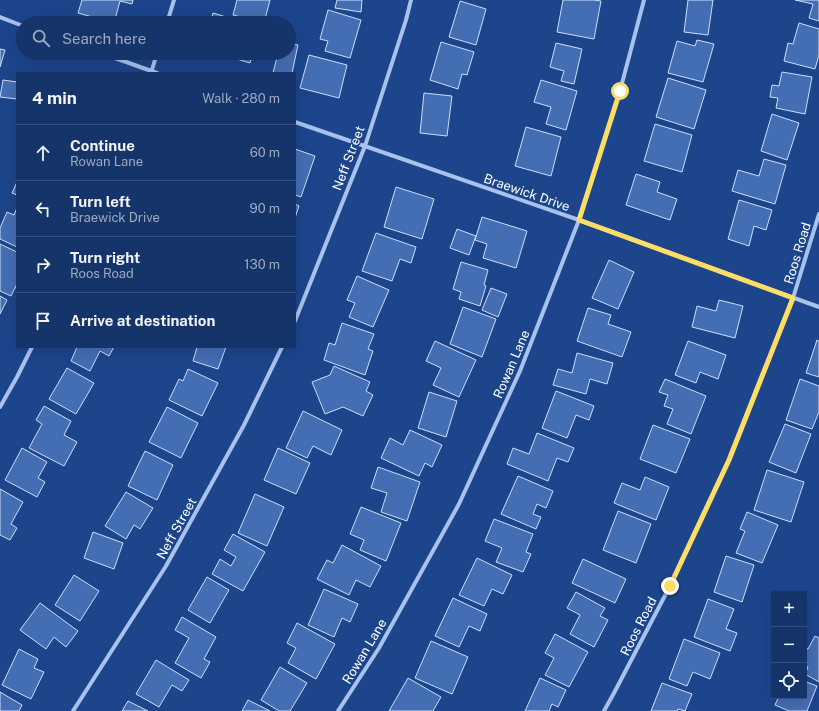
<!DOCTYPE html>
<meta charset="utf-8">
<style>
:root{--surface:#153469;--page:#223f71;--text:#f1f3f6;--muted:#9daac0;--line:#344f7d}
body{margin:0;font-family:"Public Sans",sans-serif;background:var(--page);color:var(--text)}
.controls{position:absolute;right:12px;bottom:12px;display:grid;overflow:hidden;border-radius:0px;box-shadow:0 4px 16px #0002}
.controls button{width:36px;height:36px;display:grid;place-items:center;padding:0;border:0;border-bottom:1px solid var(--line);background:var(--surface);color:var(--text);font:20px sans-serif}
.stop{position:absolute;width:12px;height:12px;margin:-9px;border:3px solid #fddd66;border-radius:50%;background:#fff}
.stop.end{background:#fddd66;border-color:#fff;box-shadow:0 1px 4px #0008}
.list{margin:0;padding:0;list-style:none}
h2{display:flex;justify-content:space-between;align-items:center;height:52px;margin:0;padding:0 16px;font-size:17px}
h2 small{font-size:13px;font-weight:400;color:var(--muted)}
.list li{display:grid;grid-template-columns:26px 1fr auto;gap:12px;align-items:center;box-sizing:border-box;height:56px;padding:0 16px;border-top:1px solid var(--line)}
.list b{display:block;font-size:15px;white-space:nowrap}
.list p{margin:0;font-size:13px;white-space:nowrap;color:var(--muted)}
.list em{font-size:13px;font-style:normal;color:var(--muted)}
.icon{flex:none;width:22px;height:22px;fill:none;stroke:currentColor;stroke-width:2;stroke-linecap:round;stroke-linejoin:round}
.map{position:relative;flex:none;width:819px;height:711px;overflow:hidden}
.search{position:absolute;background:var(--surface);box-shadow:0 4px 16px #0002;left:16px;top:16px;width:280px;height:44px;display:flex;align-items:center;gap:10px;box-sizing:border-box;padding:0 14px;border-radius:22px;color:var(--muted);font-size:15px}
.panel{position:absolute;background:var(--surface);box-shadow:0 4px 16px #0002;left:16px;top:72px;width:280px;height:276px;border-radius:0px}
.map>svg:first-child{display:block}
.building{fill:#446eb4;stroke:#cedef9}
.lines{fill:none;stroke-linecap:round;stroke-linejoin:round}
.street{stroke:#a8c2ed;stroke-width:4}
.route{stroke:#fddd66;stroke-width:5}
.labels{text-anchor:middle;stroke-width:3;stroke-linejoin:round;paint-order:stroke}
.street-label{font-size:13px;fill:#fff;stroke:#1c458c}
</style>
<div class="map">
<svg width="819" height="711" viewBox="0 0 819 711">
<rect width="100%" height="100%" fill="#1c458c"/>
<path class="building" d="M82,0h51l-1,4 -12,-3 -6,22 -36,-10z
M237,0h33l-6,23 -31,-8z
M337,0h25l-1,12 -26,-4z
M563,0h31l7,1 -7,38 -37,-7z
M688,0h25l-5,35 -24,-3z
M795,0h24v21l-10,-3 4,-14z
M460,1l26,8 -10,36 -27,-8z
M328,10l33,10 -11,38 -25,-7 3,-10 -8,-2z
M213,13l33,10h-36z
M799,23l20,6v26l-4,14 -31,-8 4,-18 5,1z
M697,40l17,4 -11,38 -35,-9 9,-32 18,5z
M441,42l33,10 -7,23 -5,-1 -4,15 -28,-9z
M289,43l9,2 -6,28h-19l5,-20h11z
M556,43l26,6 -8,35 -13,-3 3,-10 -14,-4z
M0,49l5,1 -5,17z
M217,53h36l-3,10z
M309,55l38,10 -8,33 -39,-10z
M782,72l30,5 -7,37 -29,-6 2,-10 -8,-1 2,-12 7,1z
M668,78l38,12 -12,39 -38,-12z
M3,80l14,2v17l-17,-2z
M541,80l36,11 -11,39 -20,-6 5,-17 -17,-5z
M424,93l28,3 -5,40 -27,-3z
M772,114l27,9 -12,37 -26,-9z
M655,124l37,11 -10,37 -38,-11z
M526,127l35,10 -10,39 -36,-10z
M295,149l20,7 -14,41 -6,-2z
M764,159l22,6 -11,39 -43,-13 6,-21 21,6z
M636,174l24,8 -3,10 20,7 -7,21 -44,-15z
M17,182v13l-5,-2z
M396,187l38,12 -12,40 -38,-12z
M739,200l33,10 -6,20 -12,-4 -5,20 -21,-7z
M295,204l4,2 -4,12z
M17,208v39l-17,-8v-11l7,-16 7,3z
M482,217l45,14 -11,37 -33,-10 4,-14 -12,-4z
M457,229l19,7 -7,19 -19,-7z
M376,233l40,14 -5,16 -11,-4 -8,22 -30,-10z
M0,244l17,8v32l-6,12 -11,-5z
M609,260l25,12 -16,37 -26,-11z
M461,262l27,8 -4,15 2,1 -6,20 -21,-7 2,-7 -8,-3z
M357,276l32,14 -16,37 -24,-10 6,-14 -8,-3z
M491,288l16,6 -9,23 -16,-7z
M0,296l7,4 -7,14z
M719,300l24,6 -8,32 -43,-11 5,-21 19,5z
M463,307l33,12 -14,38 -32,-13z
M588,308l23,7 -3,9 23,8 -9,25 -45,-16z
M342,323l32,11 -6,15 5,2 -8,24 -41,-15 5,-17 6,2z
M817,340l2,1v36l-13,-4z
M435,341l41,19 -17,37 -26,-12 8,-17 -15,-7z
M688,341l38,14 -8,24 -18,-7 -4,11 -21,-8z
M77,347h37l-5,9 -9,-5 -10,20 -19,-10z
M197,347h29l-8,22 -25,-8z
M577,353l36,10 -6,21 -17,-5 -4,15 -33,-9 5,-16 14,4z
M334,366l36,16 -4,9 7,4 -10,21 -20,-9 -18,7 -13,-32 18,-7z
M67,368l27,15 -18,31 -27,-15z
M188,369l30,14 -16,33 -33,-16 10,-21 4,2z
M665,379l41,17 -15,38 -24,-10 6,-15 -9,-3 4,-11 -9,-3z
M800,379l19,7v26l-7,17 -26,-9z
M556,391l38,15 -5,14 -13,-5 -9,23 -25,-10z
M429,392l28,9 -11,36 -28,-9z
M44,406l27,15 -7,14 13,7 -13,24 -35,-18 13,-24 -6,-4z
M167,407l31,16 -17,35 -32,-16z
M303,411l39,19 -11,25 -18,-9 -6,12 -21,-10z
M785,424l26,10 -15,39 -27,-11z
M653,425l37,14 -14,34 -36,-14z
M410,430l32,15 -10,22 -7,-4 -6,13 -38,-18 9,-20 13,7z
M537,433l37,15 -6,14 -11,-4 -9,23 -41,-17 6,-16 16,6z
M22,448l25,14 -9,16 7,4 -8,15 -32,-17z
M278,448l32,15 -14,31 -32,-14z
M145,451l28,14 -16,35 -29,-14z
M378,467l42,15 -13,39 -26,-9 6,-19 -16,-5z
M767,470l37,12 -13,40 -37,-12z
M518,476l35,15 -7,17 -9,-4 -4,10 8,3 -5,12 -35,-15z
M645,477l24,10 -13,33 -42,-17 8,-20 18,7z
M0,489l23,13 -12,22 6,4 -7,12 -10,-5z
M126,492l27,16 -13,21 -6,-4 -8,14 -21,-13z
M255,494l29,13 -17,39 -29,-13z
M361,507l40,16 -15,38 -26,-11 4,-10 -14,-6z
M618,511l33,13 -15,39 -33,-13z
M747,512l31,13 -16,38 -26,-10 9,-22 -5,-2z
M494,519l39,15 -7,18 5,2 -8,18 -27,-10 6,-14 -17,-7z
M93,532l30,11 -9,26 -30,-11z
M233,534l32,18 -22,39 -31,-17 8,-15 11,7 5,-9 -12,-7z
M342,545l39,21 -11,21 -14,-7 -7,15 -32,-16 10,-19 6,3z
M726,556l28,9 -12,37 -28,-10z
M477,558l35,17 -9,19 -11,-5 -8,17 -25,-11z
M583,559l43,20 -11,24 -43,-20z
M74,575l25,16 -19,30 -25,-16z
M207,577l22,13 -19,33 -22,-13z
M324,589l34,15 -8,18 -8,-4 -8,19 -26,-12z
M576,592l29,16 -5,8 8,4 -14,27 -24,-13 10,-19 -13,-7z
M453,598l34,16 -7,17 -11,-5 -10,21 -24,-11z
M708,599l26,10 -8,20 11,4 -7,18 -36,-14z
M40,603l38,28 -12,16 -12,-10 -8,12 -26,-19z
M182,617l34,20 -12,22 6,3 -9,16 -26,-15 14,-25 -14,-8z
M297,623l38,21 -19,35 -28,-16 8,-15 -9,-5z
M555,634l33,18 -19,35 -24,-12 9,-17 -9,-5z
M815,636l4,2v44l-14,-8 3,-7 -4,-2v-18l4,2z
M684,639l36,14 -10,26 -17,-7 -6,14 -18,-7z
M431,641l37,16 -16,37 -37,-16z
M19,649l19,10 -4,9 10,4 -13,27 -29,-14z
M156,660l33,20 -7,11 -10,-6 -13,22 -23,-13z
M280,667l27,16 -17,28h-11l-18,-11z
M408,678l33,19 -8,14h-44z
M540,678l26,12 -8,17 -6,-3 -3,7h-24z
M804,681l13,5 -10,25h-18l-14,-6 4,-9h25z
M662,683l30,11 -7,17 -7,-2 -1,2h-26z
M0,692l22,13 -3,6h-19z
M248,700l22,11h-28z
M128,701l20,10h-26z"/>
<g class="lines">
<path class="street" d="M0,17l23,9
M167,23l7,-23
M101,53l56,20
M151,73l6,-20
M295,122l284,98 240,87
M295,321l70,-175 41,-126 5,-20
M0,407l17,-30 15,-30
M73,711l93,-145 78,-141 38,-78
M338,711l41,-63 80,-144 61,-133 59,-151 41,-129 24,-91
M604,711l10,-18 56,-107 59,-126 64,-162 26,-84"/>
</g>
<g class="lines">
<path class="route" d="M620,91l-41,129 214,78 -64,162 -59,126"/>
</g>
<g class="labels">
<g class="street-label">
<text transform="translate(348 158) rotate(-69)" y="5">Neff Street</text>
<text transform="translate(527 192) rotate(19)" y="5">Braewick Drive</text>
<text transform="translate(797 253) rotate(-73)" y="5">Roos Road</text>
<text transform="translate(511 364) rotate(-67)" y="5">Rowan Lane</text>
<text transform="translate(176 528) rotate(-61)" y="5">Neff Street</text>
<text transform="translate(638 626) rotate(-63)" y="5">Roos Road</text>
<text transform="translate(364 651) rotate(-59)" y="5">Rowan Lane</text>
</g>
</g>
</svg>
<div class="controls">
<button>+</button>
<button>−</button>
<button><svg class="icon" aria-label="locate" viewBox="0 0 24 24"><circle cx="12" cy="12" r="6"/><path d="M12 2v4M12 18v4M2 12h4M18 12h4"/></svg></button>
</div>
<div class="stop" style="left:620px;top:91px"></div>
<div class="stop end" style="left:670px;top:586px"></div>
<div class="search"><svg class="icon" aria-label="search" viewBox="0 0 24 24"><circle cx="10" cy="10" r="6"/><path d="M15 15l6 6"/></svg>Search here</div>
<section class="panel">
<h2>4 min<small>Walk · 280 m</small></h2>
<ul class="list">
<li><svg class="icon" aria-label="ahead" viewBox="0 0 24 24"><path d="M12 20V5M6 11l6-6 6 6"/></svg><div><b>Continue</b><p>Rowan Lane</p></div><em>60 m</em></li>
<li><svg class="icon" aria-label="left" viewBox="0 0 24 24"><path d="M17 20v-9H6M10 6l-5 5 5 5"/></svg><div><b>Turn left</b><p>Braewick Drive</p></div><em>90 m</em></li>
<li><svg class="icon" aria-label="right" viewBox="0 0 24 24"><path d="M7 20v-9h11M14 6l5 5-5 5"/></svg><div><b>Turn right</b><p>Roos Road</p></div><em>130 m</em></li>
<li><svg class="icon" aria-label="arrive" viewBox="0 0 24 24"><path d="M6 21V4h12l-3 4 3 4H6"/></svg><div><b>Arrive at destination</b></div></li>
</ul>
</section>
</div>
